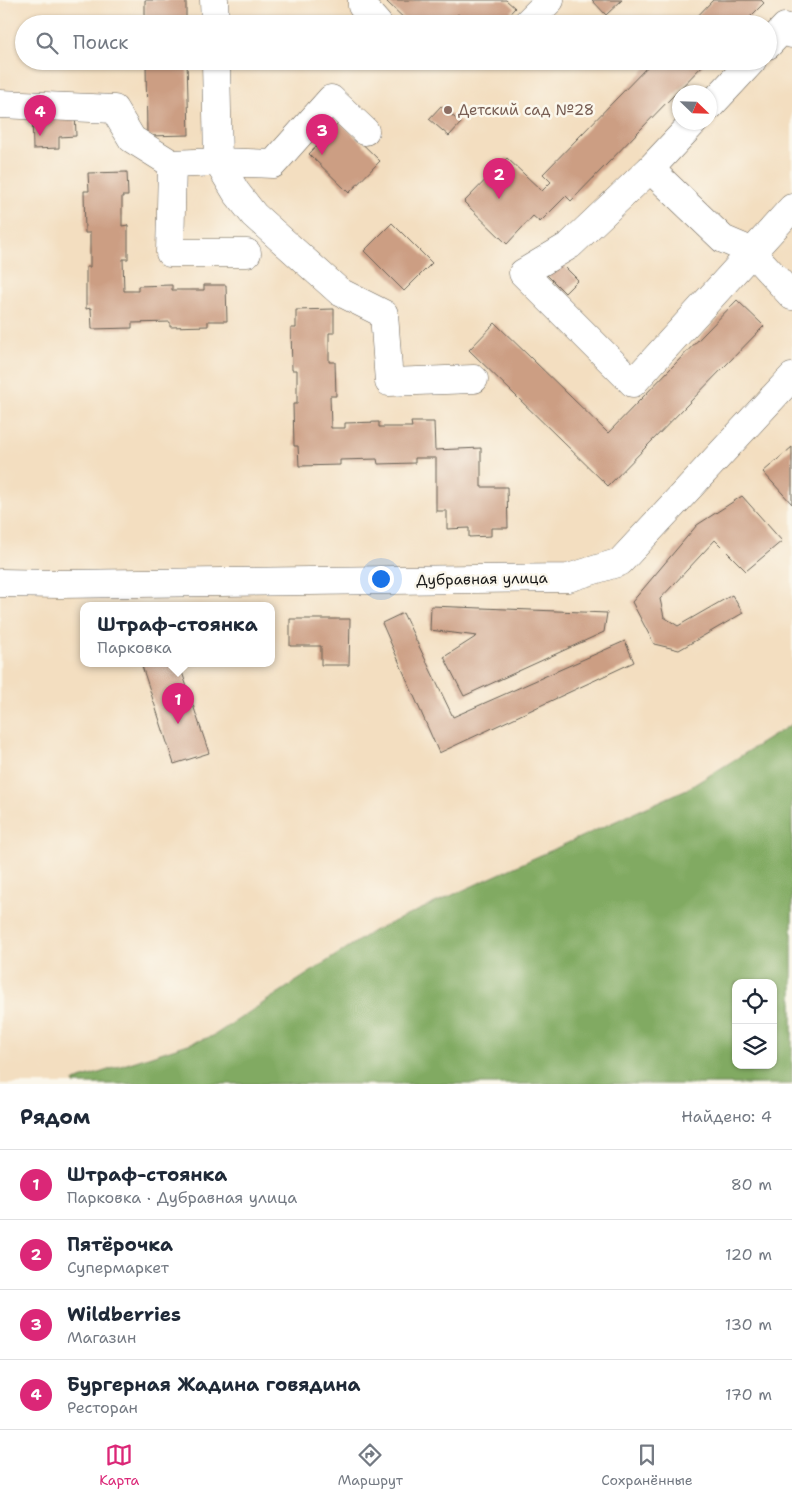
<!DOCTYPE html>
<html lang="ru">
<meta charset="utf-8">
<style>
:root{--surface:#fff;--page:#f2f2f3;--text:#1f2937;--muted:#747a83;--line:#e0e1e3;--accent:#db2777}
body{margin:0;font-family:"Shantell Sans",sans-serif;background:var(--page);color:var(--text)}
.controls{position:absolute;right:15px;bottom:15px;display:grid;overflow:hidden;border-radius:10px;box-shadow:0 1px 4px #0004}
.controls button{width:45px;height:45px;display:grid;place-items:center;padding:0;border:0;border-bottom:1px solid var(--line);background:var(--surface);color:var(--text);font:25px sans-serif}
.compass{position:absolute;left:672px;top:85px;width:45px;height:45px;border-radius:50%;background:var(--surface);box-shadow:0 1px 4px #0004;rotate:113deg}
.you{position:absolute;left:380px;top:578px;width:18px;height:18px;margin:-12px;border:4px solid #fff;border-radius:50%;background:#1a73e8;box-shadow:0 0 0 8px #1a73e833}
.badge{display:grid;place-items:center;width:32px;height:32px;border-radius:50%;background:var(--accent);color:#fff;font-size:16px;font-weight:700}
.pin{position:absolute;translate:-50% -41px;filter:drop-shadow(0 1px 2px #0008)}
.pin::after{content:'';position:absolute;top:26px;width:18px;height:15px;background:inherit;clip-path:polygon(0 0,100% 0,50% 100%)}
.popup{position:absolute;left:80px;top:602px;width:195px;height:65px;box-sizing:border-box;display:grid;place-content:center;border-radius:10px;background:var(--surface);filter:drop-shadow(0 1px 4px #0005);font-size:16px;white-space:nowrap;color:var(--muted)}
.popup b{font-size:19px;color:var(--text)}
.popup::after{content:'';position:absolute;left:50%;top:100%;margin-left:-10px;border:10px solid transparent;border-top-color:var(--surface)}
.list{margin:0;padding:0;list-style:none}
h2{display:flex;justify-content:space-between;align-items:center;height:65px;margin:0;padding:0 20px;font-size:21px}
h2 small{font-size:16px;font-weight:400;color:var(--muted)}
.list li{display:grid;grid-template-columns:32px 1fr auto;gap:15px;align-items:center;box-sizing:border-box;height:70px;padding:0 20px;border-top:1px solid var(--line)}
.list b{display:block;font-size:19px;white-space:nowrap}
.list p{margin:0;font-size:16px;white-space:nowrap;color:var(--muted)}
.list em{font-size:16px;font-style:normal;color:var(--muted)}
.icon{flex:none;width:28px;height:28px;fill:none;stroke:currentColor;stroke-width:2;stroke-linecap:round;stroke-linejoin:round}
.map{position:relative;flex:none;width:792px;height:1084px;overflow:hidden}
.search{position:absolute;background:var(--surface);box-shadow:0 1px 4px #0004;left:15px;right:15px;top:15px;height:55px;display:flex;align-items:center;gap:12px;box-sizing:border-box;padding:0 18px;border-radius:28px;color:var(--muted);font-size:19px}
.sheet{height:345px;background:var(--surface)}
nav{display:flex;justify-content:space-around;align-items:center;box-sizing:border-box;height:70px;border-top:1px solid var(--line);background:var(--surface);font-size:14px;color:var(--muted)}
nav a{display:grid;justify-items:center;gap:2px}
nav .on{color:var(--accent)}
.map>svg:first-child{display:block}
.forest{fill:#81aa62;stroke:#4e633f;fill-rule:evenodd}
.building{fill:#cc9e83}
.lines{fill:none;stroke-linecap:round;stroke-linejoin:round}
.minor-casing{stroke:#676055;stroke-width:29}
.minor{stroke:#fff;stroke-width:28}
.education-dot{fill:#8d6e63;stroke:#fbf7ec;stroke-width:2}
.labels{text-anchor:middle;stroke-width:5;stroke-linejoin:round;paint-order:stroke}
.education-label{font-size:15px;fill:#785e54;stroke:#fbf7ec;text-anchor:start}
.street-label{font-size:15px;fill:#1c1c1c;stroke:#fbf7ec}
</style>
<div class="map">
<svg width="792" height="1084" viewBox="0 0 792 1084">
<rect width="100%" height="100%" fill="#fbf7ec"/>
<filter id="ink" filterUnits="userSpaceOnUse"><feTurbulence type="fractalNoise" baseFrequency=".02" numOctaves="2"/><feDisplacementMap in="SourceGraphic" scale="10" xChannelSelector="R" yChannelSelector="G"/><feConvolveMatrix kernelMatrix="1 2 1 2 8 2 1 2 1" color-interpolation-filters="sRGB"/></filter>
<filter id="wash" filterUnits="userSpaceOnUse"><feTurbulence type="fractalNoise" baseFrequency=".0096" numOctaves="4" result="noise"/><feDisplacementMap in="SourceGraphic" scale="20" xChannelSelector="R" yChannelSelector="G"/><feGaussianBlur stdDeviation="1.12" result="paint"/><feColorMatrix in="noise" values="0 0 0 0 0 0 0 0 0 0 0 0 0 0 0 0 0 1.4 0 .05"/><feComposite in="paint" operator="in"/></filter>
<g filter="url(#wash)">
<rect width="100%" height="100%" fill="#f3dec0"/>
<path class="forest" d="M792,724v360h-718v-3l139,-45 160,-105 316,-143zM736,983h37v82h-37z"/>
<g id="blocks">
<path class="building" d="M145,0h41v24h-41z
M389,0h117l9,8 -15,16h-31l-11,-10 -9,10h-39l-23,-22z
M592,0h30l-16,15z
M713,0h48l3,3 -21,21h-53z
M146,61h41l2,74 -42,1z
M653,61h54l-136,140 -5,-5 -26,26 -7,-6 -26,28 -43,-42 43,-44 35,33 9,-9 -8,-8z
M441,106l20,17 -12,13 -20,-17z
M75,109l1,27 -17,1v11l-26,1 -1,-39z
M340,122l40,39 -31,32 -40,-39z
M127,172l1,24h-6v30l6,-1v34h-5l1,32h14v-5l34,-1v5h32v-5h22l1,36h-19v5l-38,1v-5l-38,1v5l-40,1 -1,-21 -5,1v-42h4v-34h-5l-1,-42h5l-1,-18z
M392,223l40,40 -28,28 -40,-40z
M558,260l20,20 -13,13 -20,-20z
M737,300l27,26 -156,160 -139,-136 26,-27 113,110z
M334,309v24h-5v29h6l1,34h-6l1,32h14v-5l34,-1v5h33l-1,-5h23l1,28 46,-2v39h26l1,41h-17v8l-22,1v-9l-22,1v-18h-11v-53h-21v5l-37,1 -1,-5 -37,1v5l-41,1 -1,-20h-4l-1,-42h4v-34h-5l-1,-42h5v-18z
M792,447v57l-29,-32z
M742,496l40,45 -36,30 -31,-31 -55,59 4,18 14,9 54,-31 11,18 -64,37 -25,-6 -22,-42 65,-77z
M431,606l176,7 -3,19 -140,64 -20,-39 33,-21 -47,-6z
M403,613l50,104 172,-76 9,21 -195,91 -57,-130z
M290,619h60l-1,46h-28v-19h-31z
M141,663h38l30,90 -35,11z"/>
</g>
</g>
<g filter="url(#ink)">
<use href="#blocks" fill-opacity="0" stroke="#676055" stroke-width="1"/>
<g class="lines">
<defs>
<path id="minor" d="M214,0l1,24
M362,0v6l16,18
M526,24l24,-24
M768,45l17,-18 7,7
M216,61l2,101 55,2 58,-65 34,32
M0,104l114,5 18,30 40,25 -2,89h77
M710,106l42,-45
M694,122l-44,47 73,70 28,12 41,45
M172,164l46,-2 18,30 18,23 86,77 44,22 5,68 85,-3
M650,169l-80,76 -47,28 110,110 159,-175
M0,583l59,1 509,-6 52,-16 172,-185"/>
</defs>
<use href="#minor" class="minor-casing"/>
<use href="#minor" class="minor"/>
</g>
</g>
<circle class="education-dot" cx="448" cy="110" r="5"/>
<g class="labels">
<g class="education-label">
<text x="458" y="115">Детский сад №28</text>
</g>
<g class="street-label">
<text transform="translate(482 579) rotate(-1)" y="5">Дубравная улица</text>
</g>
</g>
</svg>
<div class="controls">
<button><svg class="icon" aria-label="locate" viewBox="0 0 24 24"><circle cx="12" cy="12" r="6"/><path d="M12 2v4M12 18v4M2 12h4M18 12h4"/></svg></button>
<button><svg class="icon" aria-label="layers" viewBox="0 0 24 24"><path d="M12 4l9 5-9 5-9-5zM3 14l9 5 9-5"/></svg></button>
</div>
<svg class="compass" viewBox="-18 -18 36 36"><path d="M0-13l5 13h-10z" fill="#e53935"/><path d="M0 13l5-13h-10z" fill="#747a83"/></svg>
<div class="you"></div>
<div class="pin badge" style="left:178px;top:724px">1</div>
<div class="popup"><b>Штраф-стоянка</b>Парковка</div>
<div class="pin badge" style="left:499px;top:199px">2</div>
<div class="pin badge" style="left:322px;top:155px">3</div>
<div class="pin badge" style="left:40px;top:136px">4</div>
<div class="search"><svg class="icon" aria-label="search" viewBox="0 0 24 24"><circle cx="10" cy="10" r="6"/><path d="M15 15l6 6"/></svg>Поиск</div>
</div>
<section class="sheet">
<h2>Рядом<small>Найдено: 4</small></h2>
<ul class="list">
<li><span class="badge">1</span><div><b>Штраф-стоянка</b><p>Парковка · Дубравная улица</p></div><em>80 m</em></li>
<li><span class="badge">2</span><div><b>Пятёрочка</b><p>Супермаркет</p></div><em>120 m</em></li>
<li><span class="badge">3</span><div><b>Wildberries</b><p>Магазин</p></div><em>130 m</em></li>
<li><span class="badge">4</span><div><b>Бургерная Жадина говядина</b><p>Ресторан</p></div><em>170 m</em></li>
</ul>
</section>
<nav>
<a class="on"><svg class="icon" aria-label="map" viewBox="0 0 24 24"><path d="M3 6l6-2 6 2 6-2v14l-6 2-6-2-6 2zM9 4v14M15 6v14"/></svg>Карта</a>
<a><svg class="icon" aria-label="directions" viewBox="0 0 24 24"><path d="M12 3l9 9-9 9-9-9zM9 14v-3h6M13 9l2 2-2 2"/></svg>Маршрут</a>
<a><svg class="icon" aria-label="saved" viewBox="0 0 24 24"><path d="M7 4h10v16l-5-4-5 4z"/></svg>Сохранённые</a>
</nav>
